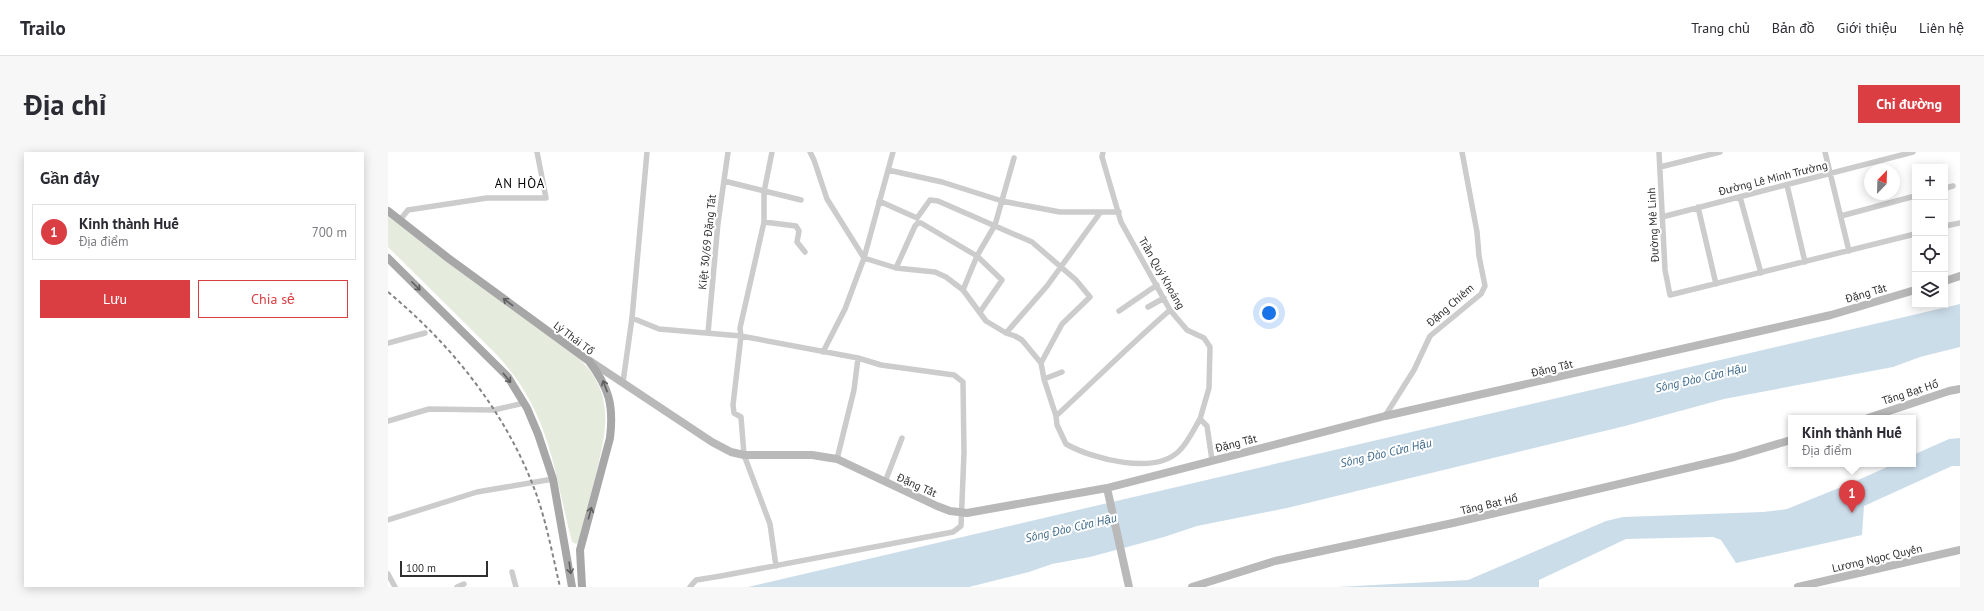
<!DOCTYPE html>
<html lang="vi">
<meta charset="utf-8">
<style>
:root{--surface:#fff;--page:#f7f7f7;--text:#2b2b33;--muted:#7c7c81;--line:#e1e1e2;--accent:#da3e43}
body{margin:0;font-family:"PT Sans",sans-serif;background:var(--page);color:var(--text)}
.controls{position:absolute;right:12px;top:12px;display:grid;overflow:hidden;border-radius:0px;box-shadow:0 2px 10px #0003}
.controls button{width:36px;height:36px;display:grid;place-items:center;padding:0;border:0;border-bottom:1px solid var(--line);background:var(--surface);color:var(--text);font:20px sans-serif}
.compass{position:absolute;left:1476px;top:12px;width:36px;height:36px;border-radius:50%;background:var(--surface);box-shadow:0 2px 10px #0003;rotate:23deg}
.scale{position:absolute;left:12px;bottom:10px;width:88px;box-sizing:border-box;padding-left:4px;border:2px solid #2f2f2f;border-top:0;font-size:11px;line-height:14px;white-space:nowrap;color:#2f2f2f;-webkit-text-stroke:3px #fff;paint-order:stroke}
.you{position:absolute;left:881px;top:161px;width:14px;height:14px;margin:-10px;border:3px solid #fff;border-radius:50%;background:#1a73e8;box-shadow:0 0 0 6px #1a73e833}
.badge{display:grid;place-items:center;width:26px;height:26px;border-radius:50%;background:var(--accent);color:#fff;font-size:13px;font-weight:700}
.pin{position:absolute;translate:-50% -33px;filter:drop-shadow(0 1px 2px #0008)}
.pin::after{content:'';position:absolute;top:21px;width:14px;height:12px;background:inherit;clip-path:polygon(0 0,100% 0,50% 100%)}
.popup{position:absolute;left:1400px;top:263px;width:128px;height:52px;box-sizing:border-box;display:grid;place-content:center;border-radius:0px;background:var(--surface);filter:drop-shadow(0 1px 3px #0005);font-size:13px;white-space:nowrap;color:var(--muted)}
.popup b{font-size:15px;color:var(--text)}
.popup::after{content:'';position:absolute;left:50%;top:100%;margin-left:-8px;border:8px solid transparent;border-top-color:var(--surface)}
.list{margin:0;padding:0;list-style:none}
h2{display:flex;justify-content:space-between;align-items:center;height:52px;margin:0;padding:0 16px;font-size:17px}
h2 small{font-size:13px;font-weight:400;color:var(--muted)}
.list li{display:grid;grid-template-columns:26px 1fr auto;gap:12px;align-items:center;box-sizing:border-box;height:56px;margin:0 8px 8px;padding:0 8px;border:1px solid var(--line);border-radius:0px}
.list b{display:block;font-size:15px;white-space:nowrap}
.list p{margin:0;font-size:13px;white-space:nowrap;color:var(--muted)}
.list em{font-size:13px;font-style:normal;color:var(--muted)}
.actions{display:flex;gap:8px;padding:12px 16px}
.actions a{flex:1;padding:9px 0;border:1px solid var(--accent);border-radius:0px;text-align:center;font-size:14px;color:var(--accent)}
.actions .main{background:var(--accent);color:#fff}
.icon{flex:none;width:22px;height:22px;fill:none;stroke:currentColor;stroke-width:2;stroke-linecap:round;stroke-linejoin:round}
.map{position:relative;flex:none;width:1572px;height:435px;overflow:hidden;border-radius:0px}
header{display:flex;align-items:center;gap:24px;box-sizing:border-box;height:56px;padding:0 20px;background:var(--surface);border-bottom:1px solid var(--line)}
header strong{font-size:19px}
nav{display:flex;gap:22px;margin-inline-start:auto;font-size:14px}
.intro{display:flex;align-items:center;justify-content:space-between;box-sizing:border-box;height:96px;padding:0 24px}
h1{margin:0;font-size:28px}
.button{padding:10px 18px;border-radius:0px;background:var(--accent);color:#fff;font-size:14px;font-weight:700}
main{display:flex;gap:24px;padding:0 24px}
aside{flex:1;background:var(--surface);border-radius:0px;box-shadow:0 2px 10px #0003}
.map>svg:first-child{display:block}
.green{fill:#e5ecde}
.water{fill:#ccddea}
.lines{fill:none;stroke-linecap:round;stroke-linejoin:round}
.street{stroke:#ccc;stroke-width:5.5}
.secondary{stroke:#b9b9b9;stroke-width:8}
.primary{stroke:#a7a7a7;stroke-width:8}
.rail{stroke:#848484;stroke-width:2;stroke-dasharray:4 3;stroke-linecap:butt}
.oneway{stroke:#5f5f5f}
.labels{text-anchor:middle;stroke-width:4;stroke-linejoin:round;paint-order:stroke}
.street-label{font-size:11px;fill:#2f2f2f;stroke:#fff}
.water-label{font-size:12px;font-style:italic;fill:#426d8d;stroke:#fff}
.quarter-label{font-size:13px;letter-spacing:1px;fill:#000;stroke:#fff}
</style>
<header>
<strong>Trailo</strong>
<nav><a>Trang chủ</a><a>Bản đồ</a><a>Giới thiệu</a><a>Liên hệ</a></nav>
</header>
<div class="intro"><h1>Địa chỉ</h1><a class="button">Chỉ đường</a></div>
<main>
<aside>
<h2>Gần đây<small></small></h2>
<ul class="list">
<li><span class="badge">1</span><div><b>Kinh thành Huế</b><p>Địa điểm</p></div><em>700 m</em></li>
</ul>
<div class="actions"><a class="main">Lưu</a><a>Chia sẻ</a></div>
</aside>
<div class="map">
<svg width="1572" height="435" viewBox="0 0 1572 435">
<rect width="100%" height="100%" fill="#fff"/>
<path class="green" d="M0,64l186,138c41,35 34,72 22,120 -6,22 -12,45 -17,68l-3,2 -4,-2c-19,-73 -21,-128 -75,-187l-109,-108z"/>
<path class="water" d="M1572,152v43l-40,10 -27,10 -169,32 -99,27 -338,82 -90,18 -33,11 -74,20 -38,7 -23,8 -60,15h-221z
M1572,286v28h-8l-88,40 -2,29 -126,28 -15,-23 -8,-3 -87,2 -87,41v7h-202l131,-7 138,-59 17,-4 140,-5 24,-3 69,-28 38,-17h19v-9l36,-16z"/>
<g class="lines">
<path class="street" d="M384,0l-8,40v30l-24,106 1,8 -8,69 1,8 7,4 3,38 26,69 6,42
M422,0l4,8 13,39 37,59 32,10 39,4 11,5 17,13 23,31 20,12 9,3 7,4 19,23 3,16 12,37 1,9 9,19c26,15 90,32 114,6 8,-8 14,-21 20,-31
M715,0l-1,5 19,65 49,88 17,20 17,8 6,9 -1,41 -9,31 7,7 5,34
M1271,0l6,118 5,25 245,-61
M1437,0l24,99
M1272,15l60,-15
M500,18l54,12 60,19 26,5 32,6h59
M336,29l77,19
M1399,33l18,77
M1557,36l8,-2
M1352,45l21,76
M491,49l38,17 13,-18 8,1 94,41 44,38 14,17 -28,27 -21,39
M1310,55l18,77
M1453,64l74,-20
M1274,65l251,-65
M12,68l8,-10 79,-12h59l-9,-46
M376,70l32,4 3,5 -2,11 8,10
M1557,74l15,-3
M508,116l19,-42 3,-3h3l56,33 25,24 -22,32
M575,138l14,-34 18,-31 19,-67
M760,155l16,-9
M731,159l38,-26
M244,166l27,11 82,7 117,22 23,7 73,10 9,7 1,71 -3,73 -8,6 -232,44 -25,4 -6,7
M320,181l10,-110 10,-71
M618,181l41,-47 53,-73
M0,191l37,-10
M435,200l22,-43 19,-51 29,-106
M656,227l18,-7
M235,230l9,-64 15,-166
M668,264c39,-36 75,-72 114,-106
M997,264l29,-46 16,-34 51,-42 4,-8 -6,-30 -2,-24 -15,-80
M0,269l41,-12 65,1 30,-7
M449,307l17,-69 4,-32
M497,330l17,-44
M0,368l89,-28 76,-13
M124,420l4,15
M0,422l7,13
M69,435l7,-3"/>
<path class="secondary" d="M1557,129l15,-5
M202,209l122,81 19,10 13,3h68l25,4 100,47 13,5 17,2 140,-25 278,-72 446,-101 84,-25
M1480,266l81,-27 11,-2
M719,336l22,99
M804,435l83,-26 178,-38 281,-66 57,-17
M1410,435l162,-37"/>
<path class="primary" d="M0,59l60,47 141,103c20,27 25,44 21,77l-30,112 2,37
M0,106l120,119 19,31 11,26 15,45 19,108"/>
<path class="rail" d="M0,140c65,54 120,123 149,204 10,29 16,61 23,91"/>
</g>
<defs><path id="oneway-shaft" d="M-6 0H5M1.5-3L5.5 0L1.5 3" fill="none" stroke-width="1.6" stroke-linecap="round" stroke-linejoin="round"/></defs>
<g class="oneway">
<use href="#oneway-shaft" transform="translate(28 134) rotate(45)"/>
<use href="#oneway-shaft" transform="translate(120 150) rotate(-143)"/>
<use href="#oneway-shaft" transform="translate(119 226) rotate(51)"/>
<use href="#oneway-shaft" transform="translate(217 234) rotate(-111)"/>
<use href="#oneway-shaft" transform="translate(202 361) rotate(-75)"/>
<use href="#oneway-shaft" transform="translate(182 416) rotate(82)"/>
</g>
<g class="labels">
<g class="street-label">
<text transform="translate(1385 26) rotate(-14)" y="4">Đường Lê Minh Trường</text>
<text transform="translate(1265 73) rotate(-93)" y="4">Đường Mê Linh</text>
<text transform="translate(319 90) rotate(-84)" y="4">Kiệt 30/69 Đặng Tất</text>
<text transform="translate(774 121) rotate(60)" y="4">Trần Quý Khoáng</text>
<text transform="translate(1478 141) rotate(-16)" y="4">Đặng Tất</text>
<text transform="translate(1062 153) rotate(-41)" y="4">Đặng Chiêm</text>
<text transform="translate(186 186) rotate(37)" y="4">Lý Thái Tổ</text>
<text transform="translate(1164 216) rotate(-13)" y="4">Đặng Tất</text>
<text transform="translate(1522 240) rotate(-18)" y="4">Tăng Bạt Hổ</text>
<text transform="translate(848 291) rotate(-14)" y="4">Đặng Tất</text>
<text transform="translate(529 333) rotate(24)" y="4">Đặng Tất</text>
<text transform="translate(1101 352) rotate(-13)" y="4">Tăng Bạt Hổ</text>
<text transform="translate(1489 406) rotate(-13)" y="4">Lương Ngọc Quyến</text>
</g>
<g class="water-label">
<text transform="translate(1313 226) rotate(-13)" y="4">Sông Đào Cửa Hậu</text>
<text transform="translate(998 301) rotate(-13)" y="4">Sông Đào Cửa Hậu</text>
<text transform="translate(683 376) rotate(-13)" y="4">Sông Đào Cửa Hậu</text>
</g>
<g class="quarter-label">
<text x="132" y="36">AN HÒA</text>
</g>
</g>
</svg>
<div class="controls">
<button>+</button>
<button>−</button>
<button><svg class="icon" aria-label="locate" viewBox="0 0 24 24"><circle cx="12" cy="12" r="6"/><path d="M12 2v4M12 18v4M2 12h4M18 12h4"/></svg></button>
<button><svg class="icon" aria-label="layers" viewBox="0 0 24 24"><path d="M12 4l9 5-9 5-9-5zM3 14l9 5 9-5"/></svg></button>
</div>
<svg class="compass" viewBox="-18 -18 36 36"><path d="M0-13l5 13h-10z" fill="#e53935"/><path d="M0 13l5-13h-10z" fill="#7c7c81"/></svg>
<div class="scale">100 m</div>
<div class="you"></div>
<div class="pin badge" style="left:1464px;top:361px">1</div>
<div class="popup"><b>Kinh thành Huế</b>Địa điểm</div>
</div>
</main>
